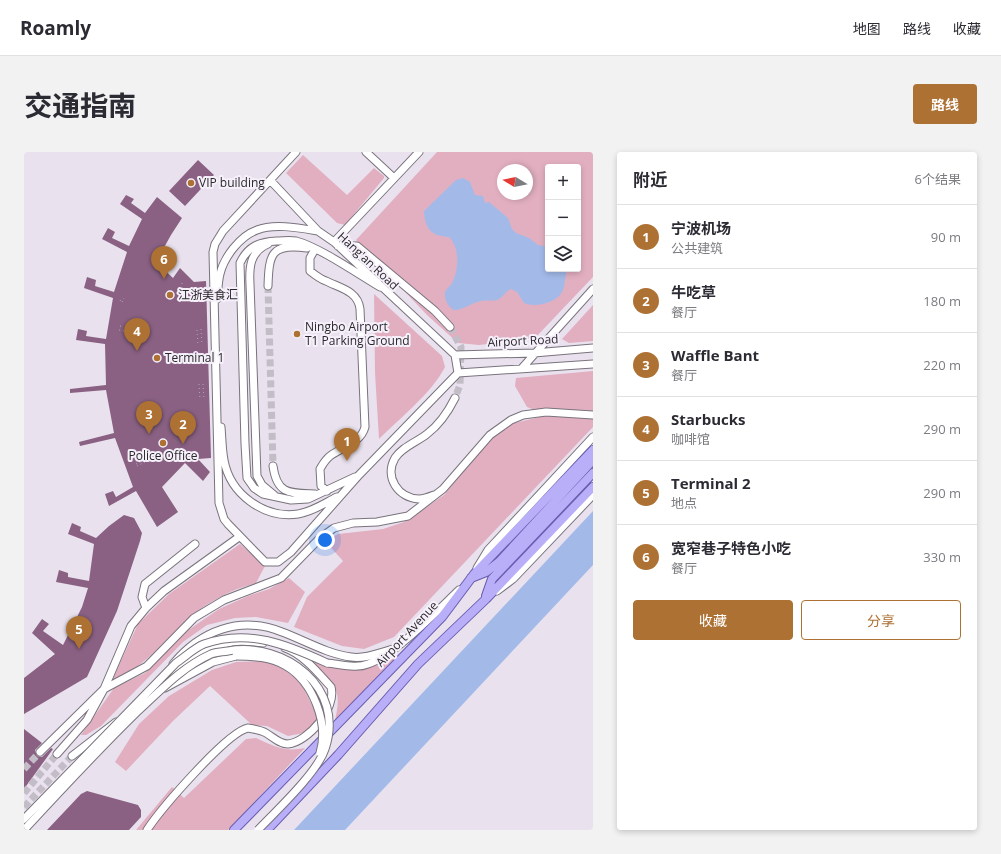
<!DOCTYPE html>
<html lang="zh">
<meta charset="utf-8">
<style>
:root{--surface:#fff;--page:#f2f2f3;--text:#2b2b33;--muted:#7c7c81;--line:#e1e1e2;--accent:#ad7133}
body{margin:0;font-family:"Open Sans","Noto Sans SC",sans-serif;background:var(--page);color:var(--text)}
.controls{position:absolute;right:12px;top:12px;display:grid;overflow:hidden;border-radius:4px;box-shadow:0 2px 6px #0003}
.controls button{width:36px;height:36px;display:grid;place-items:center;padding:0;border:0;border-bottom:1px solid var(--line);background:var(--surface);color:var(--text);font:20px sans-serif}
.compass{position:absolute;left:473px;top:12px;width:36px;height:36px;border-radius:50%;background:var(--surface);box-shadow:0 2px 6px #0003;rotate:280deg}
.you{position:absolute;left:301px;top:388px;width:14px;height:14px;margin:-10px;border:3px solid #fff;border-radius:50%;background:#1a73e8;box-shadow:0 0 0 6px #1a73e833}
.badge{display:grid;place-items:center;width:26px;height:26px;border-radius:50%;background:var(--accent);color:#fff;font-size:13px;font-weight:700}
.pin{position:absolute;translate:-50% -33px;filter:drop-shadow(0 1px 2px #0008)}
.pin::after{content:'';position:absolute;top:21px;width:14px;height:12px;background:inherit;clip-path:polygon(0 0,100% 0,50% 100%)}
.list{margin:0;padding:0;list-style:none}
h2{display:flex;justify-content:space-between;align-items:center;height:52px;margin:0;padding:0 16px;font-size:17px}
h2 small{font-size:13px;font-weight:400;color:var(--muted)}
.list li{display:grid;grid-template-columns:26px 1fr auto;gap:12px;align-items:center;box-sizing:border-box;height:64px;padding:0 16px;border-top:1px solid var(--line)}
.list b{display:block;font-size:15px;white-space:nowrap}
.list p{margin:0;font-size:13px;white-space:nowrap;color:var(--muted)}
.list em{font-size:13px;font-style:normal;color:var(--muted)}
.actions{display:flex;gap:8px;padding:12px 16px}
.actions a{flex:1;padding:9px 0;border:1px solid var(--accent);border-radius:4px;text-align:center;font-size:14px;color:var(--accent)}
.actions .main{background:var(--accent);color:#fff}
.icon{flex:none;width:22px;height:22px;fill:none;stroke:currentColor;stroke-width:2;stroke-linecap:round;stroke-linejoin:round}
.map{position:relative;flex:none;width:569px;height:678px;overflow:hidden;border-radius:4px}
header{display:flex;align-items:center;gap:24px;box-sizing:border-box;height:56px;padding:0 20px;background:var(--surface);border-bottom:1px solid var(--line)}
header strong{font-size:19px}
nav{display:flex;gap:22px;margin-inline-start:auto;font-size:14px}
.intro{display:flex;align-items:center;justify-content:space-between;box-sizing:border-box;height:96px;padding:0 24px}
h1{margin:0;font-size:28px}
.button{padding:10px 18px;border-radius:4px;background:var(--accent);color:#fff;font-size:14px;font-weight:700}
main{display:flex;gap:24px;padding:0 24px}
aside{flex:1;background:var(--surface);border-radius:4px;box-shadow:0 2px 6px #0003}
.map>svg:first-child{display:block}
.green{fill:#e2afc1;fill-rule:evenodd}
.water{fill:#a3bae9}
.building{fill:#8a6183}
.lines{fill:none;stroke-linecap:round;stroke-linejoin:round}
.minor-tunnel{stroke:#c3bdc7;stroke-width:7;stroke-dasharray:7 3.5;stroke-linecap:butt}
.minor-casing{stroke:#79737d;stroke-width:9}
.major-casing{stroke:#695cae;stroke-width:10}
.path{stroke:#b0aab4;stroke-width:1;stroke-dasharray:1 3;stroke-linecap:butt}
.minor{stroke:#fff;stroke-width:7}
.major{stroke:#b9aef8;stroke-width:8}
.minor-bridge-casing{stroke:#79737d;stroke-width:9;stroke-linecap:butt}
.minor-bridge{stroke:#fff;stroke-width:7}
.poi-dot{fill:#ad7133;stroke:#f6f0fb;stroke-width:1.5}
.labels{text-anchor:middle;stroke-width:4;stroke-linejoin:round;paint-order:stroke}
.poi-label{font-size:12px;fill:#2a282c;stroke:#f6f0fb;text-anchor:start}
.street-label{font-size:12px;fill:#2a282c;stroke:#f6f0fb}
</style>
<header>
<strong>Roamly</strong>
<nav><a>地图</a><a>路线</a><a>收藏</a></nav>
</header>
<div class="intro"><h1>交通指南</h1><a class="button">路线</a></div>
<main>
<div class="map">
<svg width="569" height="678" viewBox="0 0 569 678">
<rect width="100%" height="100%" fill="#e9e2ee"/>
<path class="green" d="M413,0h156v125l-58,61 -56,7 -21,-2 -31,-28 -71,-75zM524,15h30v102h-30zM479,18h24v24h-24z
M279,3l44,40 27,-27 10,8v2l-39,47 -8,-2 -51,-50z
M350,142l68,62 3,11c-13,26 -46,52 -66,72l-4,-66z
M569,153v36l-24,2 -7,-4z
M569,219v56l-199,210 -30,12 -22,-3 -48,-19 13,-30 36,-36 -18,-20 13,-7 45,-5 21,-7 40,-27 50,-60 17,-11 36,-9 -20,-8 -12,-21 1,-8z
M216,392l25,22 -9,17c-26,7 -51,20 -70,38 -25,23 -42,47 -74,59l26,-56 31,-30z
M265,426l16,14 -17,31 -32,-6 -21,1 -28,7 -24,17 -82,84 -15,9h-5l33,-47 31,-15 42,-42 32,-22 29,-13 21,-7z
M372,505l-61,63c8,-34 -2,-38 -25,-60 35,11 52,15 86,-3z
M237,509l19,5 21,17 17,34 -3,7 -11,9 -16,3 -21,-10 -15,-1 -42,-39 -37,35 -47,50 -11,-9 24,-38 30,-28 43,-26 24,-8z
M232,586c20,9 28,14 49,10l-77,82h-92l36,-43 12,11 62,-59z"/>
<path class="water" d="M439,26l7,4 5,13 8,1 2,7 4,-1 19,16 4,11 4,4 13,5 9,7 10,2v22h19c-2,8 -2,16 -4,21 -5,13 -28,18 -39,13l-7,-11 -6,-3c-6,2 -8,9 -14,11 -5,1 -11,0 -16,1 -7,1 -21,10 -26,9 -6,-1 -11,-11 -10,-17 1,-5 5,-6 7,-10 7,-13 8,-35 -3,-46 -18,-1 -24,-8 -25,-26l32,-31z
M569,359v54l-248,265h-51z"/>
<path class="building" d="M174,8l16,15 -29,31 -16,-15z
M102,43l8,4 -3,4 14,10 12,-16 25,21 -11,17 -15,27 17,16 7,-10 14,14 12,-1 5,177 -13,1 12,13 -7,9 -18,-18 -23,24 16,25 -21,15 -21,-36 -27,15 -4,-12 8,-3 3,6 17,-10 -18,-49 -35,8 -1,-4 35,-9 -8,-43 -36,3v-4l36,-4 -1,-41 -29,-4 2,-11 9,2 -1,5 20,3 7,-41 -29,-10 3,-11 9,3 -1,6 19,6 13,-40 -25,-13 6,-11 7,4 -3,6 17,8 13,-27 -22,-15z
M100,363l10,3 8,15 -2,8 -23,70 -30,66 -63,37v-36l31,-24 -23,-21 10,-14 7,5 -6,7 20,14 19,-38 6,-19 -32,-6 3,-12 9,3v4l21,4 5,-37 -26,-10 4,-11 9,4 -1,4 16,7 13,-12z
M0,577l18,14 -7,7 2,6 5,1 9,-9 2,1 -29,40z
M63,639l51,14 3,5v7l-12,13h-82l34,-36z"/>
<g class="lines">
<path class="minor-tunnel" d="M244,134l5,180
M426,175l11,20 -1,38 -5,13
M0,617l16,-17
M0,641l33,-39
M0,655l48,-51"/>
<defs>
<path id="minor" d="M272,0l-73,79 -8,13 -2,8 6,251 5,16 4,5 37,38h13l13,-10 68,-77 99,-102 -3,-18
M342,0l28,26
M246,28l48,51 16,11 121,113
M310,90l85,-90
M244,92c-18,8 -19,23 -18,40l7,192 5,9 12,10
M314,94h19l78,65 15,16
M291,97l-5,9v13c5,4 10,8 16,10 14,7 32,10 34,28l5,118c-4,16 -23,20 -35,29 -5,4 -7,8 -10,13l1,17 6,5
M244,134c1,-32 3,-43 39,-38
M193,147c1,-9 1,-17 3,-25 4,-17 20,-38 37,-44 17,-7 43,-2 61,1
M431,203l79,-2 59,-5
M498,216l71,-79
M434,221l135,-9
M197,275c1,11 1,23 3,33 6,34 40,59 74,54 14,-2 27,-11 39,-17
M249,314c4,29 17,27 42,28
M331,325l-47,22 -17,1 -28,-6 -9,-6 -7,-10 -2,-34 -5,-181c8,-17 19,-21 37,-22 6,0 12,-1 19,0 23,6 62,33 84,46
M410,343c-5,2 -10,4 -15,4 -21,-1 -35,-22 -24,-41 7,-11 22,-16 32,-24 12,-9 21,-22 28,-36
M453,416l11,-18 105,-113
M473,439l16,-12 80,-84
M122,456l-4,-11 3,-13 50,-40
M303,511c13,1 29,6 41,1 27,-9 69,-53 91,-74
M149,512c27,-33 67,-49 109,-32 22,8 45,22 69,25 14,2 28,-4 42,-8
M134,533c22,-16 46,-38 74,-43 10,-2 22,0 31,1
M141,536l48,-26 23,-6
M16,600l64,-63 43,-23 47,-48 30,-18 57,-22 39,-40 14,-10 19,-5 24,-1 31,-6 35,-27 47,-54 21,-15 12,-5 23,-3 47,3
M33,602l30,-34 17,-31 27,-63 15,-18 18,-17 75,-54
M48,604l44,-34
M123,678c13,-20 80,-98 101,-102 6,1 13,2 18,5 7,4 13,11 22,11 20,-2 49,-36 43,-57 -12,-13 -28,-33 -46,-39"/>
<path id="major" d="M447,426l15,-6 13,-10 94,-102
M462,444l6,-17 101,-106
M210,678l208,-213 33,-44 118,-123
M243,678l71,-75 80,-91 68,-65 107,-112"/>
</defs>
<use href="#minor" class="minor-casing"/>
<use href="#major" class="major-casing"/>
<path class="path" d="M158,131v5
M96,149l2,-3
M98,150l2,-4
M96,174l4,1
M177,177l1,16
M95,178l5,1
M173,178l1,15
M175,232l1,16
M179,232l1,15
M112,312l9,-4
M113,314l8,-4"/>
<use href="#minor" class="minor"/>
<use href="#major" class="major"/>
<defs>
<path id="minor-bridge" d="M212,504c17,0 35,1 50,10 27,16 43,57 34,87
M0,667l152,-156c9,-6 18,-15 28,-19 44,-16 84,1 123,19
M0,678c37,-40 74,-80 113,-118 23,-21 45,-45 74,-58 5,-2 12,-2 17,-3 57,-10 118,37 97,98 -8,24 -49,62 -67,81"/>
</defs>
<use href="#minor-bridge" class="minor-bridge-casing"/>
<use href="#minor-bridge" class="minor-bridge"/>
</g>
<g class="poi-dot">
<circle cx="167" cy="31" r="4"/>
<circle cx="146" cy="143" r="4"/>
<circle cx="273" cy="182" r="4"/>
<circle cx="133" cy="206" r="4"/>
<circle cx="139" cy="291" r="4"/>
</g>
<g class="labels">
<g class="poi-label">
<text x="175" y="35">VIP building</text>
<text x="154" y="147">江浙美食汇</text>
<text x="281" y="179">Ningbo Airport<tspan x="281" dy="14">T1 Parking Ground</tspan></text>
<text x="141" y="210">Terminal 1</text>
<text x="139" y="308" text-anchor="middle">Police Office</text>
</g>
<g class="street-label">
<text transform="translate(344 109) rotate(43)" y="4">Hang'an Road</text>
<text transform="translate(499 189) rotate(-3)" y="4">Airport Road</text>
<text transform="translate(383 482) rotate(-47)" y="4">Airport Avenue</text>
</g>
</g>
</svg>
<div class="controls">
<button>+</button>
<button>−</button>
<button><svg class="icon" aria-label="layers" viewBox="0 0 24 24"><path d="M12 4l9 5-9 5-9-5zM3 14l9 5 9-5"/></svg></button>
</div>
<svg class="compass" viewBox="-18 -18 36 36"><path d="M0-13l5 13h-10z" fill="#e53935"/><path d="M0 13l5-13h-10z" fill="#7c7c81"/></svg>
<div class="you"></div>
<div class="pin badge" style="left:323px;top:309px">1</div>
<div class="pin badge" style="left:159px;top:292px">2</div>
<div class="pin badge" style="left:125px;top:282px">3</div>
<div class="pin badge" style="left:113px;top:199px">4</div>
<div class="pin badge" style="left:55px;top:497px">5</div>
<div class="pin badge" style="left:140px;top:127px">6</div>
</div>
<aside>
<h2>附近<small>6个结果</small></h2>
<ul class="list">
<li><span class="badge">1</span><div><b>宁波机场</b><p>公共建筑</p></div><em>90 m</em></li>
<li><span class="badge">2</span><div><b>牛吃草</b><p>餐厅</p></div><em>180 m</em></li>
<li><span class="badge">3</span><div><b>Waffle Bant</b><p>餐厅</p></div><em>220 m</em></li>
<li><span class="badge">4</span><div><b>Starbucks</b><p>咖啡馆</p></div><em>290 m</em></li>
<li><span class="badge">5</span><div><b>Terminal 2</b><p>地点</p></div><em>290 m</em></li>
<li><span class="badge">6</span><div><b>宽窄巷子特色小吃</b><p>餐厅</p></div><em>330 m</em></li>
</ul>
<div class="actions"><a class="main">收藏</a><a>分享</a></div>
</aside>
</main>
